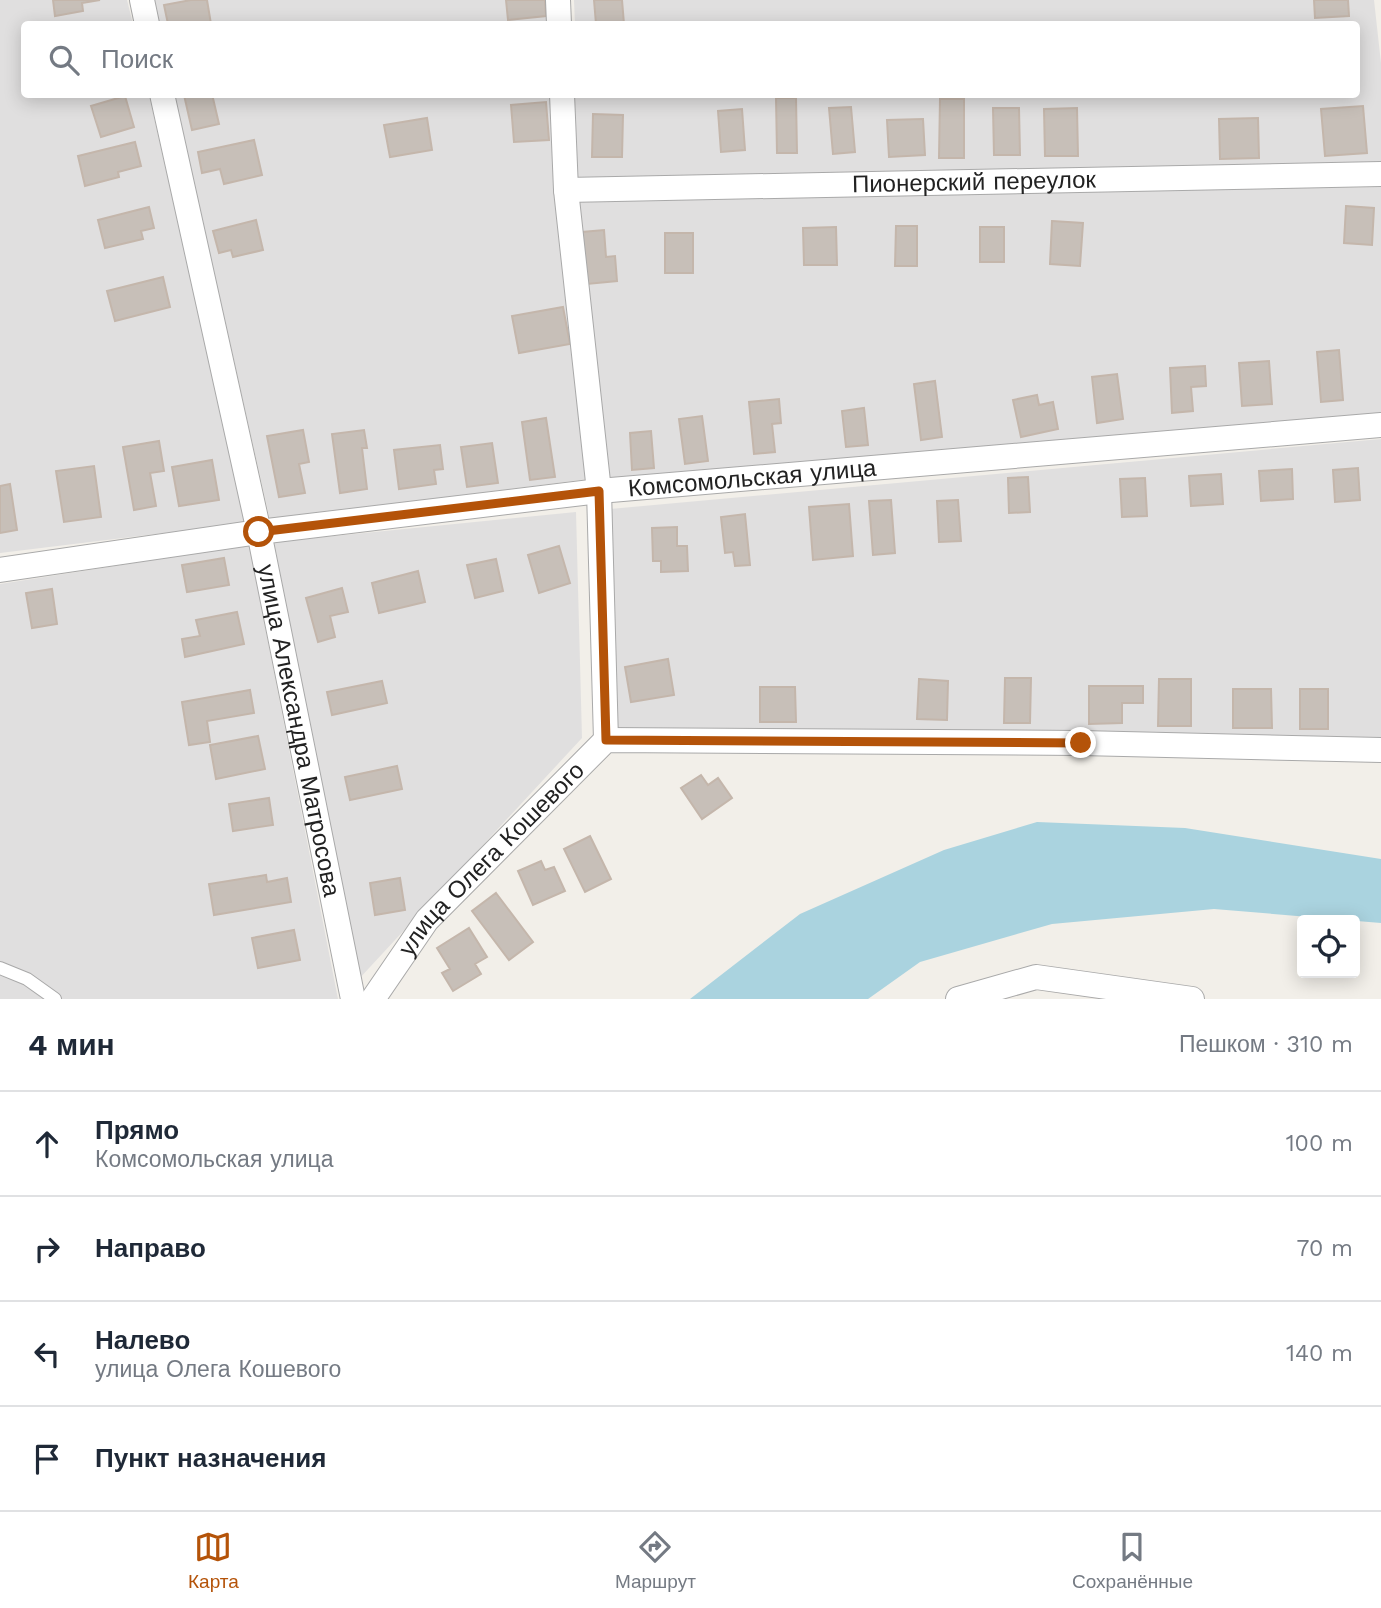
<!DOCTYPE html>
<html lang="ru">
<meta charset="utf-8">
<style>
:root{--surface:#fff;--page:#f2f2f3;--text:#1f2937;--muted:#747a83;--line:#e0e1e3;--accent:#b45309}
body{margin:0;font-family:"Work Sans",sans-serif;background:var(--page);color:var(--text)}
.controls{position:absolute;right:21px;bottom:21px;display:grid;overflow:hidden;border-radius:7px;box-shadow:0 4px 18px #0003}
.controls button{width:63px;height:63px;display:grid;place-items:center;padding:0;border:0;border-bottom:2px solid var(--line);background:var(--surface);color:var(--text);font:35px sans-serif}
.stop{position:absolute;width:21px;height:21px;margin:-16px;border:5px solid #b45309;border-radius:50%;background:#fff}
.stop.end{background:#b45309;border-color:#fff;box-shadow:0 2px 7px #0008}
.list{margin:0;padding:0;list-style:none}
h2{display:flex;justify-content:space-between;align-items:center;height:91px;margin:0;padding:0 28px;font-size:30px}
h2 small{font-size:23px;font-weight:400;color:var(--muted)}
.list li{display:grid;grid-template-columns:46px 1fr auto;gap:21px;align-items:center;box-sizing:border-box;height:105px;padding:0 28px;border-top:2px solid var(--line)}
.list b{display:block;font-size:26px;white-space:nowrap}
.list p{margin:0;font-size:23px;white-space:nowrap;color:var(--muted)}
.list em{font-size:23px;font-style:normal;color:var(--muted)}
.icon{flex:none;width:38px;height:38px;fill:none;stroke:currentColor;stroke-width:2;stroke-linecap:round;stroke-linejoin:round}
.map{position:relative;flex:none;width:1381px;height:999px;overflow:hidden}
.search{position:absolute;background:var(--surface);box-shadow:0 4px 18px #0003;left:21px;right:21px;top:21px;height:77px;display:flex;align-items:center;gap:18px;box-sizing:border-box;padding:0 24px;border-radius:7px;color:var(--muted);font-size:26px}
.sheet{height:511px;background:var(--surface)}
nav{display:flex;justify-content:space-around;align-items:center;box-sizing:border-box;height:98px;border-top:2px solid var(--line);background:var(--surface);font-size:19px;color:var(--muted)}
nav a{display:grid;justify-items:center;gap:4px}
nav .on{color:var(--accent)}
.map>svg:first-child{display:block}
.residential{fill:#e0dfdf}
.water{fill:#aad3df}
.building{fill:#c7bfb8;stroke:#c4b6ab;stroke-width:2}
.lines{fill:none;stroke-linecap:round;stroke-linejoin:round}
.service-casing{stroke:#a9a9a9;stroke-width:14}
.minor-casing{stroke:#a9a9a9;stroke-width:26}
.service{stroke:#fff;stroke-width:12}
.minor{stroke:#fff;stroke-width:24}
.route{stroke:#b45309;stroke-width:9}
.labels{text-anchor:middle;stroke-width:6;stroke-linejoin:round;paint-order:stroke}
.street-label{font-size:24px;fill:#222;stroke:#fff}
</style>
<div class="map">
<svg width="1381" height="999" viewBox="0 0 1381 999">
<rect width="100%" height="100%" fill="#f2efe9"/>
<path class="residential" d="M0,0h127l6,24h-109v70l125,1 97,428 -246,30z
M153,0h398l1,24h-394z
M574,0h800l7,63v105l-805,13 -1,-86 781,-1v-70h-781z
M174,95h381l33,384 -318,41z
M1381,187v230l-773,63 -35,-284z
M1381,439v302l-768,-9 -3,-223z
M576,512l6,226 -224,242 -84,-438z
M249,545l89,454h-338v-415z"/>
<path class="water" d="M1037,822l148,6 196,31v64l-167,-14 -162,15 -132,38 -52,37h-178l110,-85 144,-64z"/>
<path class="building" d="M53,0h47l-18,3 1,8 -28,5z
M191,0h16l4,24h-43l-4,-19z
M506,0h39l1,16 -38,4z
M594,0h28l2,24h-28z
M1314,0h34l1,16 -34,2z
M212,94l7,30 -27,6 -8,-35z
M125,96l9,31 -33,10 -10,-31z
M776,98h20l1,55h-20z
M940,99h24v59h-25z
M546,102l3,38 -35,2 -3,-37z
M1363,106l4,47 -42,3 -4,-47z
M851,107l4,45 -22,2 -4,-46z
M993,108h26l1,47h-26z
M1077,108l1,48h-33l-1,-47z
M742,109l3,41 -24,2 -3,-41z
M593,114l30,1 -1,42h-30z
M427,118l5,32 -42,7 -6,-32z
M1258,118l1,40 -39,1 -1,-40z
M923,119l2,36 -36,2 -2,-37z
M254,140l8,35 -38,9 -4,-15 -18,4 -4,-21z
M135,142l6,24 -23,6 1,5 -34,9 -7,-30z
M1346,206l28,2 -2,37 -28,-2z
M149,207l5,21 -13,3 2,8 -38,9 -7,-28z
M256,220l7,30 -30,7 -2,-7 -12,3 -6,-22z
M1052,221l31,2 -3,43 -30,-2z
M896,226h21v40h-22z
M836,227l1,38h-33l-1,-37z
M980,227h24v35h-24z
M604,230l2,27 9,-1 2,25 -30,3 -5,-52z
M665,233h28v40h-28z
M163,277l7,30 -55,14 -8,-30z
M563,307l7,37 -51,9 -7,-37z
M1339,350l4,50 -22,2 -4,-50z
M1269,361l3,43 -30,2 -3,-43z
M1205,366l1,20 -15,1 2,24 -21,2 -2,-45z
M1117,374l6,45 -26,4 -5,-46z
M935,381l7,56 -21,3 -7,-56z
M1037,395l2,10 14,-3 5,27 -37,8 -8,-37z
M779,399l2,24 -9,1 3,28 -21,2 -5,-52z
M864,408l4,37 -22,2 -4,-36z
M702,416l6,45 -23,3 -6,-45z
M546,418l9,59 -25,3 -8,-58z
M303,430l6,32 -10,2 6,29 -26,4 -12,-61z
M364,430l3,18h-5l5,41 -27,4 -8,-59z
M651,431l3,37 -22,2 -2,-37z
M159,441l5,30 -14,2 6,33 -22,4 -11,-63z
M492,443l6,40 -31,4 -6,-40z
M440,445l3,24 -9,1 2,14 -37,5 -5,-39z
M212,460l7,40 -40,6 -7,-39z
M94,466l7,51 -37,5 -8,-51z
M1358,468l2,32 -25,2 -2,-32z
M1292,469l1,30 -32,2 -2,-30z
M1221,474l2,30 -32,2 -2,-30z
M1028,477l2,35 -21,1 -1,-35z
M1145,478l2,38 -25,1 -2,-38z
M10,484l7,46 -17,3v-47z
M891,500l4,53 -22,2 -4,-54z
M958,500l3,41 -22,1 -2,-41z
M849,504l4,52 -40,4 -4,-53z
M745,514l5,51 -15,1 -2,-14 -8,1 -4,-36z
M677,527v19h10l1,25 -27,1v-11h-8l-1,-33z
M559,546l11,37 -31,10 -11,-38z
M224,558l5,27 -42,7 -5,-27z
M496,559l7,32 -28,7 -8,-33z
M418,571l7,31 -46,11 -7,-30z
M342,588l6,24 -18,4 5,21 -17,5 -12,-44z
M52,589l5,35 -25,4 -6,-35z
M237,612l7,32 -59,13 -3,-18 18,-3 -4,-16z
M668,659l6,36 -43,7 -6,-35z
M1005,678h26l-1,45h-26z
M919,679l29,2 -1,39 -30,-1z
M1159,679h32v47h-33z
M382,681l5,22 -55,12 -5,-23z
M1089,686h54v17h-21v20l-33,1z
M760,687h35l1,35h-36z
M1233,689h38l1,39h-39z
M1300,689h28v40h-28z
M250,690l4,23 -47,8 3,21 -21,3 -7,-43z
M258,736l7,33 -49,10 -6,-34z
M397,766l5,23 -52,11 -5,-23z
M701,775l7,10 10,-7 14,20 -30,21 -21,-31z
M269,798l4,27 -40,6 -4,-27z
M590,836l21,43 -26,13 -21,-43z
M541,861l4,9 9,-3 11,24 -32,14 -15,-34z
M266,875l1,7 20,-4 4,24 -77,13 -5,-31z
M400,878l5,32 -30,5 -5,-32z
M496,893l37,49 -24,18 -37,-49z
M469,928l18,29 -12,7 6,10 -28,17 -11,-18 8,-4 -13,-21z
M294,930l6,30 -42,8 -6,-30z"/>
<g class="lines">
<defs>
<path id="service" d="M0,968l27,11 28,20"/>
<g id="minor">
<path d="M142,0l5,24"/>
<path d="M558,0l1,24"/>
<path id="s1" d="M162,94l97,438 94,467"/>
<path d="M562,94l4,96 33,301 7,249"/>
<path id="s2" d="M566,190l815,-16"/>
<path id="s3" d="M0,570l259,-38 340,-41 782,-66"/>
<path id="s4" d="M373,999l54,-79 179,-180 475,3 300,7"/>
<path d="M958,999l78,-22 156,22"/>
</g>
</defs>
<use href="#service" class="service-casing"/>
<use href="#minor" class="minor-casing"/>
<use href="#service" class="service"/>
<use href="#minor" class="minor"/>
</g>
<g class="lines">
<path class="route" d="M259,532l340,-41 7,249 475,3"/>
</g>
<g class="labels">
<g class="street-label">
<text dy="8" stroke="none"><textPath href="#s2" startOffset="408">Пионерский переулок</textPath></text>
<text dy="8" stroke="none"><textPath href="#s3" startOffset="758">Комсомольская улица</textPath></text>
<text dy="8" stroke="none"><textPath href="#s1" startOffset="651">улица Александра Матросова</textPath></text>
<text dy="8" stroke="none"><textPath href="#s4" startOffset="184">улица Олега Кошевого</textPath></text>
</g>
</g>
</svg>
<div class="controls">
<button><svg class="icon" aria-label="locate" viewBox="0 0 24 24"><circle cx="12" cy="12" r="6"/><path d="M12 2v4M12 18v4M2 12h4M18 12h4"/></svg></button>
</div>
<div class="stop" style="left:259px;top:532px"></div>
<div class="stop end" style="left:1081px;top:743px"></div>
<div class="search"><svg class="icon" aria-label="search" viewBox="0 0 24 24"><circle cx="10" cy="10" r="6"/><path d="M15 15l6 6"/></svg>Поиск</div>
</div>
<section class="sheet">
<h2>4 мин<small>Пешком · 310 m</small></h2>
<ul class="list">
<li><svg class="icon" aria-label="ahead" viewBox="0 0 24 24"><path d="M12 20V5M6 11l6-6 6 6"/></svg><div><b>Прямо</b><p>Комсомольская улица</p></div><em>100 m</em></li>
<li><svg class="icon" aria-label="right" viewBox="0 0 24 24"><path d="M7 20v-9h11M14 6l5 5-5 5"/></svg><div><b>Направо</b></div><em>70 m</em></li>
<li><svg class="icon" aria-label="left" viewBox="0 0 24 24"><path d="M17 20v-9H6M10 6l-5 5 5 5"/></svg><div><b>Налево</b><p>улица Олега Кошевого</p></div><em>140 m</em></li>
<li><svg class="icon" aria-label="arrive" viewBox="0 0 24 24"><path d="M6 21V4h12l-3 4 3 4H6"/></svg><div><b>Пункт назначения</b></div></li>
</ul>
</section>
<nav>
<a class="on"><svg class="icon" aria-label="map" viewBox="0 0 24 24"><path d="M3 6l6-2 6 2 6-2v14l-6 2-6-2-6 2zM9 4v14M15 6v14"/></svg>Карта</a>
<a><svg class="icon" aria-label="directions" viewBox="0 0 24 24"><path d="M12 3l9 9-9 9-9-9zM9 14v-3h6M13 9l2 2-2 2"/></svg>Маршрут</a>
<a><svg class="icon" aria-label="saved" viewBox="0 0 24 24"><path d="M7 4h10v16l-5-4-5 4z"/></svg>Сохранённые</a>
</nav>
